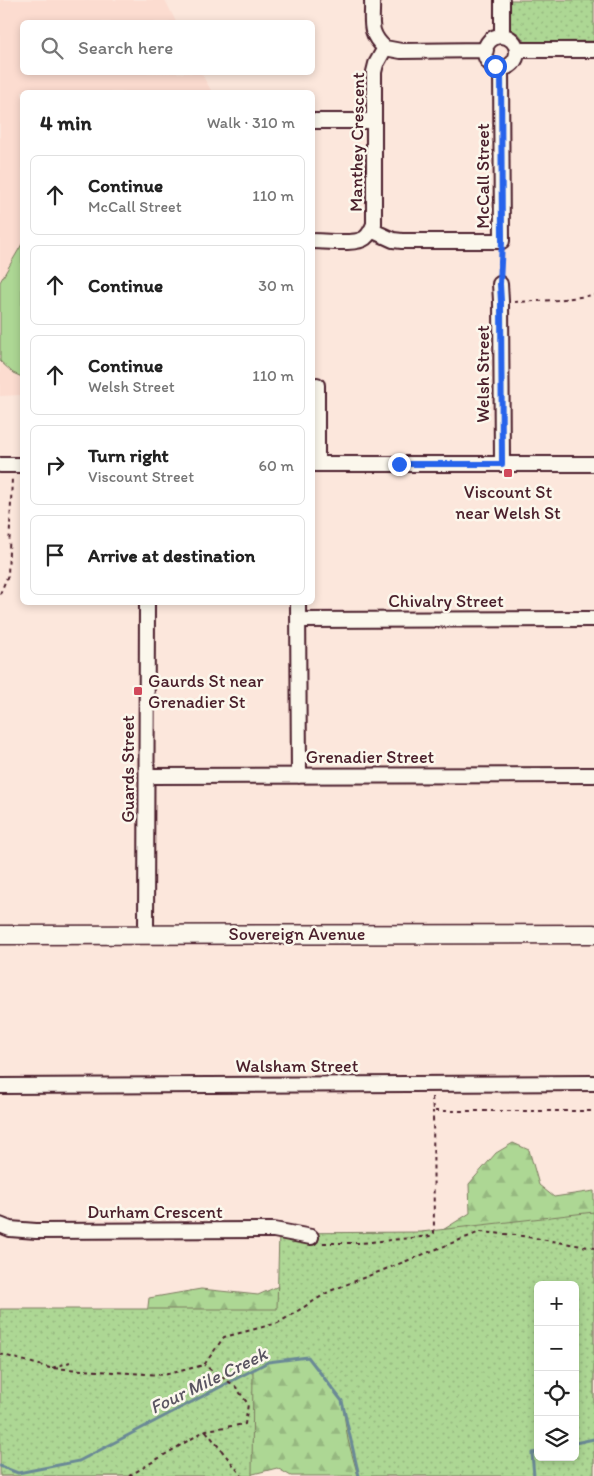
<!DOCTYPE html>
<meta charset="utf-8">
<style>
:root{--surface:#fff;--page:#f6f6f6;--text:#222;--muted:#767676;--line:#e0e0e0}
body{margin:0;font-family:Itim,sans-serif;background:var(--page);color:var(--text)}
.controls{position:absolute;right:15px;bottom:15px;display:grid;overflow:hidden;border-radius:8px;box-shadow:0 2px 8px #0003}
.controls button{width:45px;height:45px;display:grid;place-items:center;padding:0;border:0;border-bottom:1px solid var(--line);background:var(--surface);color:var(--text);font:25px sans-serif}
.stop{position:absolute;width:15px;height:15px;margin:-11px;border:4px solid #2563eb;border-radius:50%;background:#fff}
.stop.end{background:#2563eb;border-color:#fff;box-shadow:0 1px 5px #0008}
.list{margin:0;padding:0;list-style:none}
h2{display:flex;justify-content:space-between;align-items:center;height:65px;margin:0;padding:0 20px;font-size:21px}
h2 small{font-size:16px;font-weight:400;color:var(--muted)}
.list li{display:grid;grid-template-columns:32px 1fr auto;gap:15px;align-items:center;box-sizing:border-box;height:80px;margin:0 10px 10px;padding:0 10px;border:1px solid var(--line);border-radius:8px}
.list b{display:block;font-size:19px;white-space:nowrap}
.list p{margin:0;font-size:16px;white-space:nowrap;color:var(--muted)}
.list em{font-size:16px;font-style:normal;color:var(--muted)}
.icon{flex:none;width:28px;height:28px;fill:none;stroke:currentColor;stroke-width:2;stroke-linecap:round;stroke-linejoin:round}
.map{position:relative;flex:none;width:594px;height:1476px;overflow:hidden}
.search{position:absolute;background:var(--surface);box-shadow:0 2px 8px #0003;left:20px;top:20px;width:295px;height:55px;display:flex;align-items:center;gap:12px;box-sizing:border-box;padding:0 18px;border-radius:8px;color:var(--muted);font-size:19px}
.panel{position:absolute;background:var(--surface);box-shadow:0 2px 8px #0003;left:20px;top:90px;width:295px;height:515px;border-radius:8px}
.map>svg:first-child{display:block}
.built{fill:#fcdcd0}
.forest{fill:url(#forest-firs);stroke:#7c7b60;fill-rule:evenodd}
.park{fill:url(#park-dots);stroke:#7c7b60;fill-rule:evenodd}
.garden{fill:#add794;stroke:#7c7b60}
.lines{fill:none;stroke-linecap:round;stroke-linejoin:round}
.stream{stroke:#6b8996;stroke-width:3}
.minor-casing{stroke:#4a1f2b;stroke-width:18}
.tertiary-casing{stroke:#4a1f2b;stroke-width:21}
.path{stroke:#4a1f2b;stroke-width:2;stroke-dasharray:4 4;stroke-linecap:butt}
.minor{stroke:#fbf7ec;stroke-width:14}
.tertiary{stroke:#fbf7ec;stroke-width:18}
.route{stroke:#2563eb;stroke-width:6}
.poi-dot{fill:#d1495b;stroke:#fbf7ec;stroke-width:2}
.labels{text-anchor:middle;stroke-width:5;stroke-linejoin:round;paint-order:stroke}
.street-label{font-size:18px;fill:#4a1f2b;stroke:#fbf7ec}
.poi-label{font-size:18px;fill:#4a1f2b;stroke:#fbf7ec}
.water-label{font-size:19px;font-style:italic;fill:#5a5461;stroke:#fbf7ec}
</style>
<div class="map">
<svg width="594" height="1476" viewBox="0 0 594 1476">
<defs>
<pattern id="forest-firs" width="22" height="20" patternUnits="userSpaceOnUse" patternTransform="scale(1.25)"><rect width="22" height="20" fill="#add794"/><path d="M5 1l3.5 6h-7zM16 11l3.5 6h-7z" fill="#96b880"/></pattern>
<pattern id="park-dots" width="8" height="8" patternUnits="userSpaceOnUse" patternTransform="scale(1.25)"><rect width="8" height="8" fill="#add794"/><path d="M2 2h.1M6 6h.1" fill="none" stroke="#96b880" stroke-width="1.8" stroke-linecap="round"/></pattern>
</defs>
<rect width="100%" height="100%" fill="#fce7dc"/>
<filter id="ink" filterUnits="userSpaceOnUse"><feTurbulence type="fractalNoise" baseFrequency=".02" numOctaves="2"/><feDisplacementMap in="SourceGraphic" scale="10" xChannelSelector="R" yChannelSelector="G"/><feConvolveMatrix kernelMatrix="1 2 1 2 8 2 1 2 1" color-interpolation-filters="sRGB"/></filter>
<g filter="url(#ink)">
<path class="built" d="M0,0h165l11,22h-154v50l179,1 11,19h-190v303l-22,1z"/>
<path class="forest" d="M513,1143l16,7 10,35 15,12 40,-6v275l-14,10h-289l-14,-8 -32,8h-245l147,-161 2,-17 52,-9 57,6 39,-17 141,-45 32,-20 -1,-29 27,-31zM538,1285h37v172h-37z"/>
<path class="park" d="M510,0h84v41l-69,1 -6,-8 -10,-6z
M594,1212v264h-236l-10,-36 -6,-39 -34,-44 -40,5 -15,8 -1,106h-252v-167h277l2,-76 142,-1zM538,1285h37v172h-37z"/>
<path class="garden" d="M22,244v133l-9,-4 -13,-12v-79z"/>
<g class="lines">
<path class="stream" d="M575,1443l19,-4
M0,1466l18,7 61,-12 189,-99 40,-5 34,44 17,75
M534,1476l-2,-23 6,-1"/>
<defs>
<path id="minor" d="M502,36v-36
M485 52a16 16 0 1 1 32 0a16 16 0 1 1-32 0Z
M385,48l16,3 85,-1
M517,50h77
M312,121h62
M371,230l22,10 9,1h100l-1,-173
M312,241c13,0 44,4 53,-3 5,-4 7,-9 9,-14v-152l2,-8 9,-16c-18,-16 -12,-27 -13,-48
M500,284l1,17 1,162
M317,385v79
M312,464h282
M0,465h22
M298,602l1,174
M298,620l296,-1
M147,776l447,-1
M146,935l1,-333
M0,1086l594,-3
M0,1225l10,4 26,2 238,-1 37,7"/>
<path id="tertiary" d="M0,935l594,-1"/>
</defs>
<use href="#minor" class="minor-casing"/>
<use href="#tertiary" class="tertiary-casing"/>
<path class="path" d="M500,271l1,-17
M514,302l43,-2 37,-5
M0,594l8,-19 4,-97
M432,1097l1,14h161
M323,1243h38l70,-7 3,-3 -1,-122
M0,1354l50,14 114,7 40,-10 20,-28 54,-14 52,-32 150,-59 36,3 78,13
M52,1368l18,-6
M206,1431l36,45
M129,1476l77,-46 39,-6 3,-20 -13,-18 -31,-21"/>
<use href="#minor" class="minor"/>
<use href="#tertiary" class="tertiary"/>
</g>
</g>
<g class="lines" filter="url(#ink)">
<path class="route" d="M399,464h103l-1,-162 -1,-18 2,-43 -1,-173 -6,-2"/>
</g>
<g class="poi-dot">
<rect x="503" y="468" width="10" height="10" rx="2.5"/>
<rect x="133" y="686" width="10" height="10" rx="2.5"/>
</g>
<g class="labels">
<g class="street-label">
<text transform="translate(357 142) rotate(-89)" y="6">Manthey Crescent</text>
<text transform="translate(483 176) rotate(-90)" y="6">McCall Street</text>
<text transform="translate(483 374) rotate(-90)" y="6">Welsh Street</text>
<text x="446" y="607">Chivalry Street</text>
<text x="370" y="763">Grenadier Street</text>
<text transform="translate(128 769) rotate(-90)" y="6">Guards Street</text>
<text x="297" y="940">Sovereign Avenue</text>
<text x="297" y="1072">Walsham Street</text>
<text x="155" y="1218">Durham Crescent</text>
</g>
<g class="poi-label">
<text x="508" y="498">Viscount St<tspan x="508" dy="21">near Welsh St</tspan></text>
<text x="148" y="687" text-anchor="start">Gaurds St near<tspan x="148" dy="21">Grenadier St</tspan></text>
</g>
<g class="water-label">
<text transform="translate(208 1380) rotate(-26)" y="7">Four Mile Creek</text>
</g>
</g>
</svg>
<div class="controls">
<button>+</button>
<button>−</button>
<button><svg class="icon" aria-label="locate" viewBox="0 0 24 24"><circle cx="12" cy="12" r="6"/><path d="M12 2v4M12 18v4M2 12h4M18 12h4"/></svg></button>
<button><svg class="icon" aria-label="layers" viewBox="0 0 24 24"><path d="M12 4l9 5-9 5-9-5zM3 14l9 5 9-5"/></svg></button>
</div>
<div class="stop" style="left:495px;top:66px"></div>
<div class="stop end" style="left:399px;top:464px"></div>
<div class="search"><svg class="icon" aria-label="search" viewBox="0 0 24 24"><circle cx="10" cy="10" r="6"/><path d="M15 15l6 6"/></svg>Search here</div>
<section class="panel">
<h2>4 min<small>Walk · 310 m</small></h2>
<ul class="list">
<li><svg class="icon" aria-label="ahead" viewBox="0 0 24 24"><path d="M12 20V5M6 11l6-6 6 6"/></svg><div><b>Continue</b><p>McCall Street</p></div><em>110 m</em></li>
<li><svg class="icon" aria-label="ahead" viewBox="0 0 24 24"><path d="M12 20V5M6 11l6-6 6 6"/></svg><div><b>Continue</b></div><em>30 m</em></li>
<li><svg class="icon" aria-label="ahead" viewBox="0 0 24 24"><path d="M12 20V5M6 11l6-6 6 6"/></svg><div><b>Continue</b><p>Welsh Street</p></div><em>110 m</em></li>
<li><svg class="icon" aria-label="right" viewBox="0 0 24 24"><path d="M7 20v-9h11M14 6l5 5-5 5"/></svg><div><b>Turn right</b><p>Viscount Street</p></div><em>60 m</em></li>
<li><svg class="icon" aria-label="arrive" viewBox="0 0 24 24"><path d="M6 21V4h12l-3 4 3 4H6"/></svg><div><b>Arrive at destination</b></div></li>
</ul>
</section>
</div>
